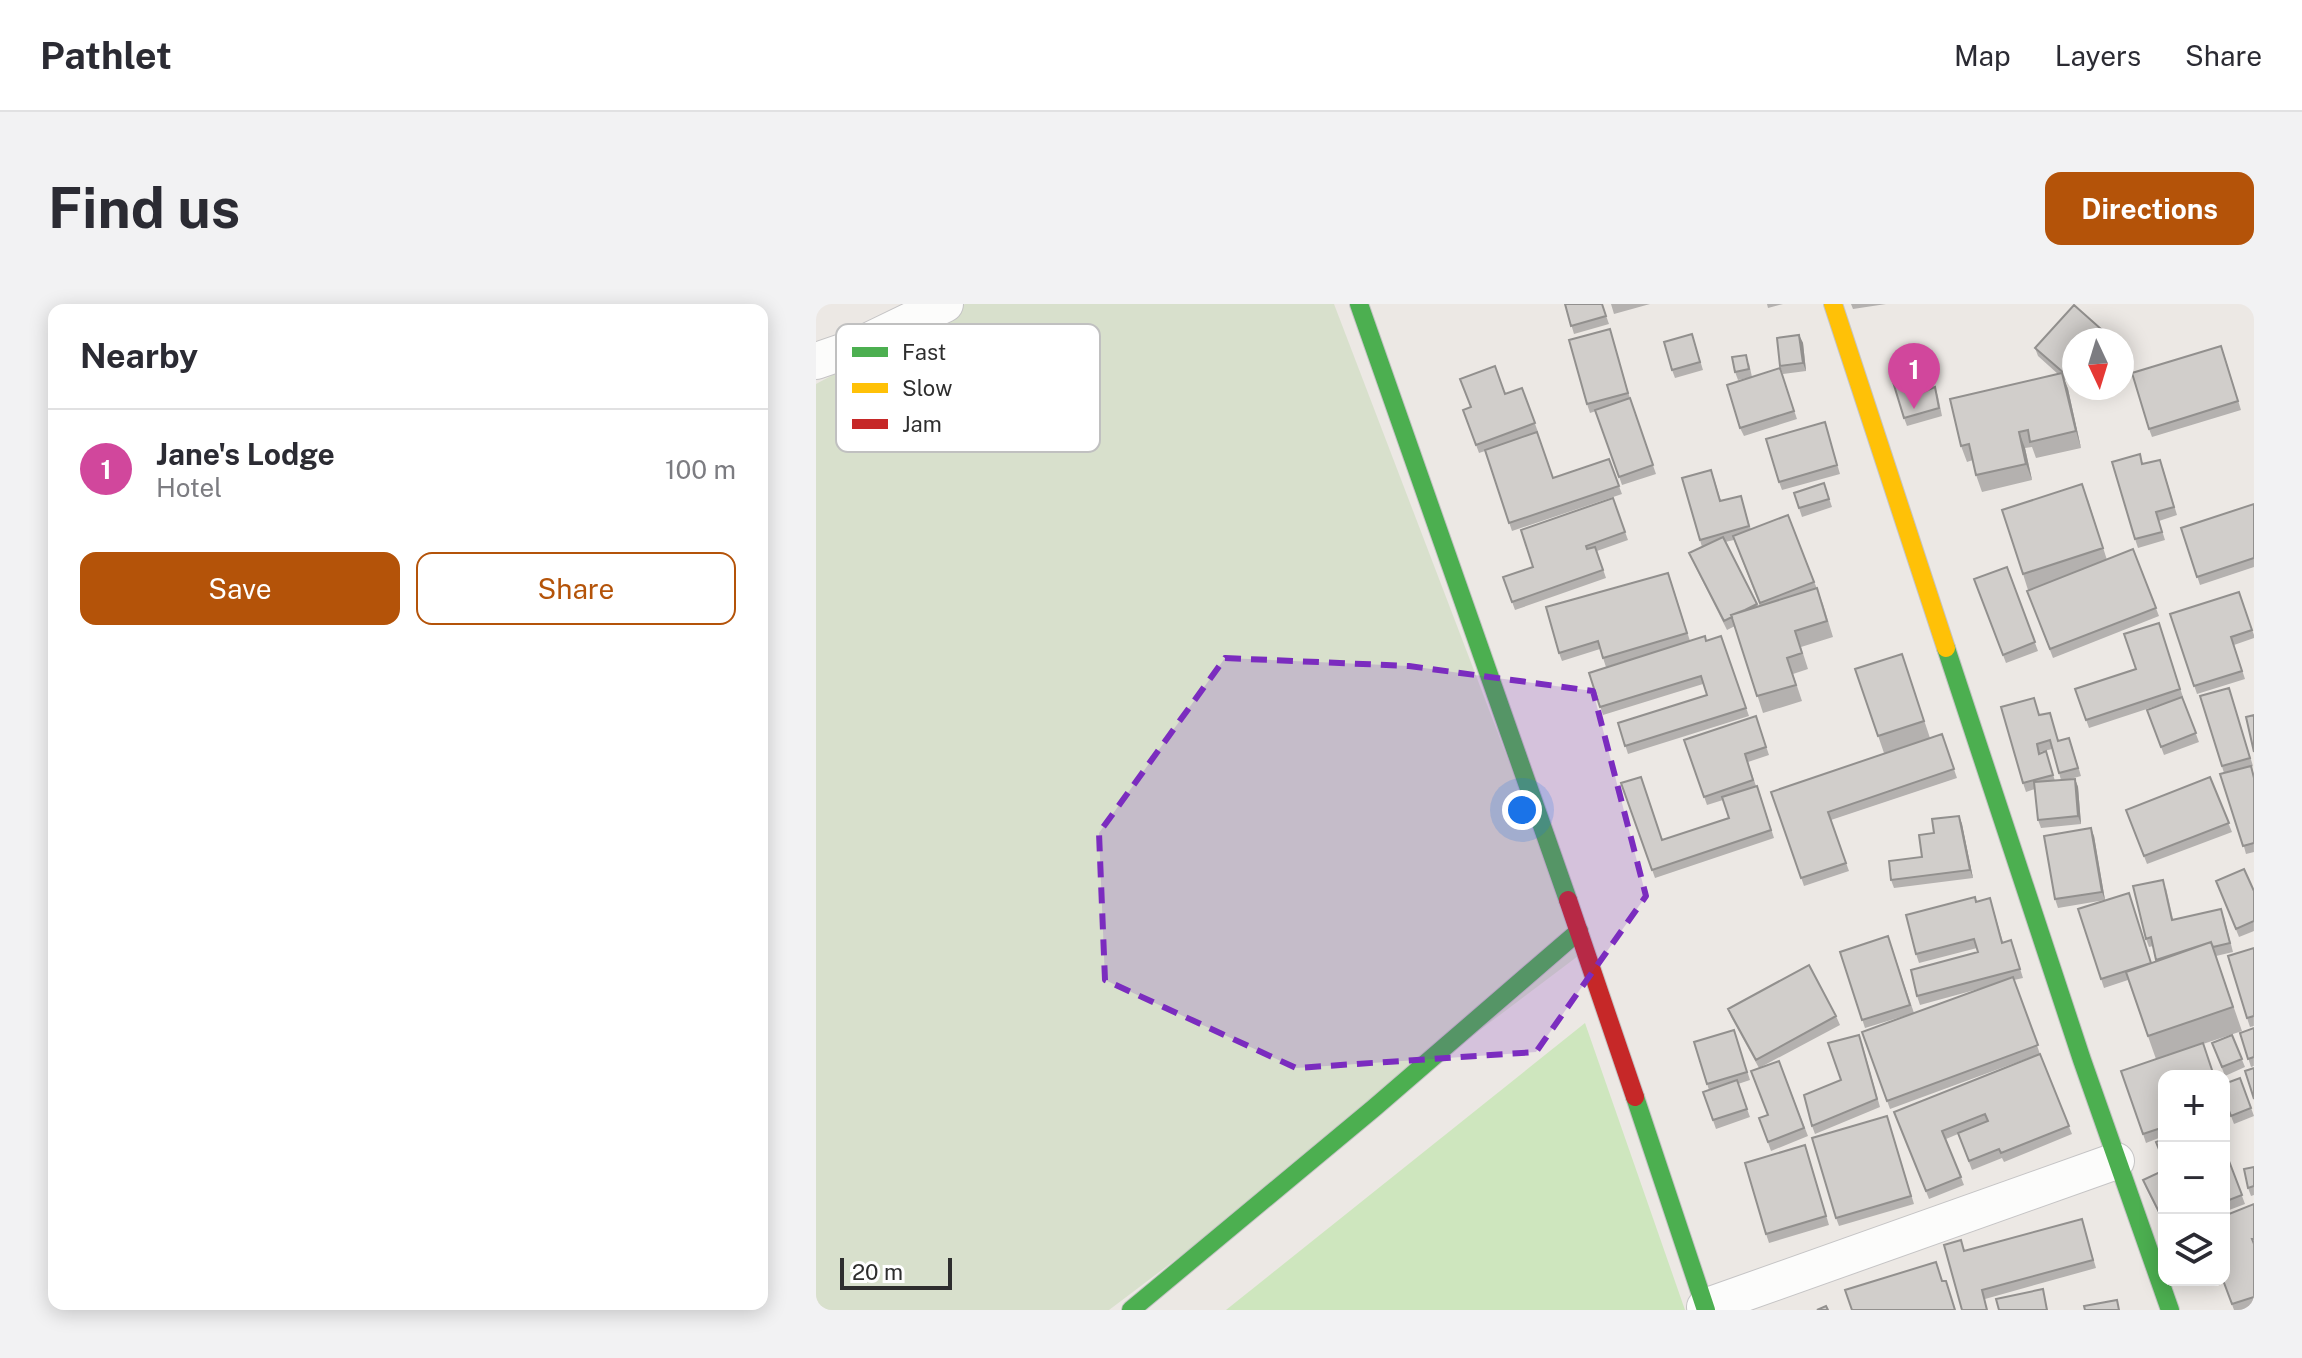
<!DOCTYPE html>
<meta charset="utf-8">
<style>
:root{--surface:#fff;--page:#f2f2f3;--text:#2b2b33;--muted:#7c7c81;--line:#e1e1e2;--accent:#b45309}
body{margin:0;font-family:"Public Sans",sans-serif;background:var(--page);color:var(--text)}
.controls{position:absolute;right:24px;bottom:24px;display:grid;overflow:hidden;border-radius:16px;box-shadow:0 4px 20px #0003}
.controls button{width:72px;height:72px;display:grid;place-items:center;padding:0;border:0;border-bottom:2px solid var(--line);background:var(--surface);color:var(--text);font:40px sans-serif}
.compass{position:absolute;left:1246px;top:24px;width:72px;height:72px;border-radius:50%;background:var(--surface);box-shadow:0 4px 20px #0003;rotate:176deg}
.scale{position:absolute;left:24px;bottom:20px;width:112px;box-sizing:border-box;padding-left:8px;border:4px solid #2e2e2e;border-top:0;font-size:22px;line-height:28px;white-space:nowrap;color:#2e2e2e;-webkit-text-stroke:6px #fff;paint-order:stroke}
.you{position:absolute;left:706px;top:506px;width:28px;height:28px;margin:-20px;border:6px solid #fff;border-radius:50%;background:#1a73e8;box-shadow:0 0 0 12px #1a73e833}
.badge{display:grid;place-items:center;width:52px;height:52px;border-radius:50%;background:var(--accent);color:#fff;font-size:26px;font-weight:700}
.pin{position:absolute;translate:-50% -66px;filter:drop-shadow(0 2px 4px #0008)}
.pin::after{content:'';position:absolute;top:42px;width:28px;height:24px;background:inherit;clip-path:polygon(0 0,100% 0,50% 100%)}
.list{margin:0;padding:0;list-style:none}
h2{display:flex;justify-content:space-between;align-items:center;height:104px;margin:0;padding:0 32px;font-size:34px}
h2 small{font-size:26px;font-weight:400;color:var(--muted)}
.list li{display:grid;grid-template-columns:52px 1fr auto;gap:24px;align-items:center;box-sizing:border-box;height:120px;padding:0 32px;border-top:2px solid var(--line)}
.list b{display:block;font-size:30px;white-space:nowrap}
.list p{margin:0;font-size:26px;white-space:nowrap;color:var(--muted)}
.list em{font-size:26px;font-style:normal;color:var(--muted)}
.actions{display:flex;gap:16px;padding:24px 32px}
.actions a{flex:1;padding:18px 0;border:2px solid var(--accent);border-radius:16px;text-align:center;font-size:28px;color:var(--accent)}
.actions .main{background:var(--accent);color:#fff}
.icon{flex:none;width:44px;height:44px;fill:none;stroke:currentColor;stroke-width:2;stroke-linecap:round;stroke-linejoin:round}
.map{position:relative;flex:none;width:1438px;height:1006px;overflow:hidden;border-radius:16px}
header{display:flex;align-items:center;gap:48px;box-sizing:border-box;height:112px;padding:0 40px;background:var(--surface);border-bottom:2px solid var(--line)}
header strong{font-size:38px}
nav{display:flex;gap:44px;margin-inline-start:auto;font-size:28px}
.intro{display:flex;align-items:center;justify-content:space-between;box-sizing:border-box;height:192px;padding:0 48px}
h1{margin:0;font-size:56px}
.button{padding:20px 36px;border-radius:16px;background:var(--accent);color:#fff;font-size:28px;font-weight:700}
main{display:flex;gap:48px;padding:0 48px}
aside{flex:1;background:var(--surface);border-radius:16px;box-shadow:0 4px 20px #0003}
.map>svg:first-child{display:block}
.green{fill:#cee6be}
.cemetery{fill:#d8e0cc}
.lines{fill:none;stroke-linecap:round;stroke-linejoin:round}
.street-casing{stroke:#c5c4c5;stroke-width:38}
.fast-casing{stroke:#c5c4c5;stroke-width:20}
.slow-casing{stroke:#c5c4c5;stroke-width:20}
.jam-casing{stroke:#c5c4c5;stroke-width:20}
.street{stroke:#fcfcfb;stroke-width:36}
.fast{stroke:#4caf50;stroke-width:18}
.slow{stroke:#ffc107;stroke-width:18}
.jam{stroke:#c62828;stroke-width:18}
.wall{fill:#b4b1af;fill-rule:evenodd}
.shaded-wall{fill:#92908e}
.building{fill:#d1cecb;stroke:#92908e;stroke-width:2}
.marked{fill:#7b2cbf;fill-opacity:0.2;stroke:#7b2cbf;stroke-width:6;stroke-dasharray:16 10;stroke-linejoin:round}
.key{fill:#fff;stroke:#c0c0c0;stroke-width:2}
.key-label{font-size:22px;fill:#2e2e2e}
</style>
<header>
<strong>Pathlet</strong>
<nav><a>Map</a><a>Layers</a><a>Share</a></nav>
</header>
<div class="intro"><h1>Find us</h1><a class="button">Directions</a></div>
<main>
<aside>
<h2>Nearby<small></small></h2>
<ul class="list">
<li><span class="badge" style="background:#d1479c">1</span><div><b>Jane's Lodge</b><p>Hotel</p></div><em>100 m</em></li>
</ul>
<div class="actions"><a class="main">Save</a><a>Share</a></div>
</aside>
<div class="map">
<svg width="1438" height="1006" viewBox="0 0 1438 1006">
<rect width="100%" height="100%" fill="#ece8e4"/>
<path class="green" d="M769,719l100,287h-459z"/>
<path class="cemetery" d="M149,0h369l248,649 -473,357h-293v-926z"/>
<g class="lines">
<defs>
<path id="street" d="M0,57l38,-13 91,-44
M889,1003l411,-146"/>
<path id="fast" d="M543,0l209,596
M1130,344l136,412 88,250
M819,793l71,213
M315,1006l243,-202 205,-177"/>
<path id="slow" d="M1017,0l113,344"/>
<path id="jam" d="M752,596l67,197"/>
</defs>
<use href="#street" class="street-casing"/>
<use href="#fast" class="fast-casing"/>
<use href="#slow" class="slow-casing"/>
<use href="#jam" class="jam-casing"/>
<use href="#street" class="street"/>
<use href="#fast" class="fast"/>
<use href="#slow" class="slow"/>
<use href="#jam" class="jam"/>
</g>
<path class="wall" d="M749,0h37l7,20 -35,10z
M795,0h39l-36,10z
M951,0h16l-15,4z
M1035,0h35l-33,5z
M1258,1l36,32 1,3h-37v47l-10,-8 4,10 13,59 -45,10 -4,-11 -7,1 7,32 -50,12 -6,-17 -3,-15 -6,2 -6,-16 -11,-47 108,-25 -20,-18 -3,-8z
M794,25l20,69 26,76 -34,11 -26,-74 -6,2 -3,-9z
M876,30l11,36 -28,8 -3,-8z
M983,31l4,8 3,28 -23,3 -3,-8z
M1408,50l17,56 -89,27 -3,-8z
M933,59l3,14 -14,3 -3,-8z
M964,64l17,51 -53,17 -4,-8z
M1108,72l1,15 10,-4 3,9 4,20 -35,10 -3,-8z
M706,84l16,44 -17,6 32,40 56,-19 13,35 -110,37 -27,-80 -6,2 -16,-43z
M1009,118l15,52 -58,16 -3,-8z
M1327,160l20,4 14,47 -18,6 6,19 -27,8 -3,-9z
M898,174l7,23 20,-5 10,34 37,-15 35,89 10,33 -32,10 7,22 -15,5 9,27 -39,12 -28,-87 -8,4 -34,-68 -4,-9 13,-6 -2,-7zM918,236l2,5 24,61h-2l-33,-64z
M1008,179l8,24 -30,10 -8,-24z
M797,194l15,42 -31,11 9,27 -91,32 -12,-33 30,-10z
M1272,196l19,60 26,-11 26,67 -106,42 -26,-67 1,-1 -5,-16z
M1438,200v63l-54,18 -19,-57z
M1191,263l31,84 -32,12 -32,-84z
M855,277l19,60h16l15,-5 28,80 -121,38 -10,-31 89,-28 -4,-11 -100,31 -14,-42 60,-19 -43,13 -6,-18 -38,12 -3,-8z
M1423,288l15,43v3l-20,7 11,34 -48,15 -27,-80z
M1343,319l24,74h-1l17,45 -35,13 -17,-45 18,-7 -76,25 -14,-39 61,-20z
M1086,350l28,84 -46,15 -29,-84z
M1413,384l24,78 -2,1 3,7v78l-8,2 -22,-81 -24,-77z
M1234,409l8,28 11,-3 3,8 9,30 -14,4 8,-1 3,8 3,37 -40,4 -3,-8 -3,-31 -9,3 -3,-9 17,-68zM1236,445l7,24 2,7 -6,1 -9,-30 -6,2v-1z
M940,412l13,39 -21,7 8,24 4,8 14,44 -119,40 -34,-95 41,57 67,-22 -6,-18 -16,5 -23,-65z
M1126,430l15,44 -126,42 18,51 -45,15 -33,-94z
M1394,473l22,55 -85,32 -21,-54z
M1143,512l3,8 11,54 -79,10 -3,-8 31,-23 12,-24z
M1278,532l11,64 -47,8 -3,-9z
M1400,577l38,10v40l-15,6z
M1350,584l7,31 51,-2 9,35 -17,4 26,75 -39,13 -39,32v60l-18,7 -3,-9 13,-75 -28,-79 -24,8 -26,-79 74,54 4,-2 -3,-15 -4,1 -3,-8z
M1174,594l13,44 11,7 9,29 -9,2 26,74 32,80 -68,28 -2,-4 -30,12 -14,-36 -12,5 18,46 -35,14 -35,-87 143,-57 -147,54 -28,-77 120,-44 -62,17 -3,-9 61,-44 -1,-4 -58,15 -3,-9 60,-52z
M1072,632l26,77 -49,15 -25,-76z
M1438,644v78l-4,1 -3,-9z
M912,705l108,7 4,9 -81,43 -28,-51z
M1438,724v38l-3,1 -11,-34z
M918,726l16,50 -12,4 12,33 -34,12 -13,-37 6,-2 -15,-48z
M1416,731l13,32 -20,9 -13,-33z
M1046,739l18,64 -65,27 -3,-8 29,-46z
M963,757l29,75 -37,15 -12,-33 9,-3z
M1424,774l14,38 -20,8 -10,-26z
M1408,799l4,11 -4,1z
M1074,821l24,79 -75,22 -3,-8z
M1408,844l21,56 -21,8z
M992,850l21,71 -60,18 -3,-9z
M1438,863v28l-3,1 -3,-8z
M1327,876l21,1v43l-18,-36z
M1438,900v102l-11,4h-9l-11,-30z
M1266,915l14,49 -111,31 -23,11 3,-59z
M1382,976h11l-10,4z"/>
<path class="shaded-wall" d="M983,31l4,8 3,28 -3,-8z
M1105,63l3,9 2,24 -3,-8z
M1246,69l6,16 13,59 -5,-17z
M1203,128l6,16 7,32 -6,-16z
M1259,475l3,8 3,37 -3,-8z
M1143,512l3,8 11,54 -3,-8z
M1275,524l3,8 11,64 -3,-8z"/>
<path class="building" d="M749,0h37l4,12 -35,10z
M1258,1l36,32 -3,3h-33v37l-2,3 -37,-32z
M794,25l18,64 -41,11 -18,-64z
M876,30l8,28 -28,8 -8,-28z
M983,31l4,28 -23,3 -3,-28z
M1405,42l17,55 -89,28 -17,-56z
M930,51l3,14 -14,3 -3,-15z
M679,62l10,28 17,-6 13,35 -59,22 -13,-35 8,-3 -11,-28z
M1105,63l2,25 12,-5 4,21 -35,10 -14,-46z
M964,64l14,43 -54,17 -13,-43z
M1246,69l14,58 -46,11 -2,-12 -9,2 7,32 -50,11 -7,-31 -8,2 -11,-47z
M814,94l23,67 -34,12 -24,-67z
M1009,118l12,43 -58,17 -13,-43z
M721,128l16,46 56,-19 10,27 -110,37 -24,-73z
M1324,150l2,10 18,-4 14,47 -18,5 6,20 -27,7 -23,-77z
M895,166l9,31 21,-5 8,30 -49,14 -18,-62z
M1008,179l5,16 -30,9 -5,-15z
M1266,180l21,64 -80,26 -21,-64z
M797,194l12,34 -39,14 1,3 8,-2 8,23 -91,32 -9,-25 30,-10 -12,-37z
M1438,200v54l-57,19 -16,-49z
M972,211l26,67 -54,21 -27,-67z
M907,233l34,67 -12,6 -14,5 1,2 -8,4 -35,-68z
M1317,245l23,59 -106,41 -23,-58z
M1191,263l28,75 -32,13 -29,-76z
M852,269l19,60 -84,25 -5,-17 -39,12 -13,-46z
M1001,284l10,33 -32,10 7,22 -15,5 9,27 -39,11 -26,-81z
M1423,288l13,38 -21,7 11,34 -48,15 -24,-72z
M1343,319l21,66 -94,31 -11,-31 61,-20 -12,-35z
M889,332l1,5 15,-5 25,72 -121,38 -7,-23 89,-28 -6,-19 -101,31 -11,-34z
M1086,350l22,67 -46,15 -23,-67z
M1413,384l21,70 -28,8 -22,-70z
M1366,393l14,36 -35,14 -14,-37z
M1218,394l5,17 11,-2 8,28 11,-3 9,30 -19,5 -9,-33 -13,4 2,10 7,-3 7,24 -30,8 -22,-76z
M1438,411v37l-8,-35z
M940,412l10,31 -21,7 8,26 -49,17 -20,-57z
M1126,430l12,35 -126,43 18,51 -45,15 -30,-86z
M1435,462l3,12v65l-11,3 -23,-72z
M825,473l21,63 67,-22 -7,-21 35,-11 14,44 -119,40 -31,-87z
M1394,473l19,46 -85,33 -18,-46z
M1259,475l3,37 -40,4 -4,-38z
M1143,512l11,54 -79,10 -2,-19 33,-4 -3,-22 15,-2 -2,-14z
M1275,524l11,64 -47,7 -11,-63z
M1428,565l10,22v30l-18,8 -20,-48z
M1347,576l9,40 49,-11 9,34 -17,4 -2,-5 -55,18 -5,-23 -5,2 -13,-53z
M1313,589l22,70 -50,16 -23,-70z
M1159,593l1,5 14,-4 12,45 9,-3 9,29 -103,27 -6,-26 67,-18 -4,-13 -58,15 -10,-39z
M1072,632l22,69 -48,15 -22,-68z
M1395,638l22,65 -85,29 -22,-64z
M1438,644v68l-7,2 -19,-62z
M993,661l27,51 -80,44 -28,-51z
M1197,673l25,68 -151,56 -25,-69z
M1438,724v29l-6,2 -8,-26z
M918,726l13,42 -40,12 -13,-42z
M1043,731l18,64 -65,27 -8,-31 37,-15 -13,-37z
M1416,731l10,24 -20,8 -10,-24z
M1387,739l11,33h-50v51l-21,7 -22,-63z
M1224,750l29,72 -68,27 -2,-4 -30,12 -11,-28 30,-12 -3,-7 -43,17 19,46 -35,14 -32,-79z
M963,757l25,67 -36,14 -9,-24 9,-3 -17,-44z
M1438,764v31l-9,-28z
M1424,774l11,30 -20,8 -7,-19v-13z
M921,776l10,29 -34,11 -10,-28z
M1071,812l24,80 -75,22 -24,-80z
M1348,835v23l-8,-20z
M989,841l21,71 -60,18 -21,-71z
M1408,844l18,47 -18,7z
M1438,863v19l-6,2 -4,-19z
M1344,868l4,9v36l-2,1 -19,-38z
M1438,900v35h-2l2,5v53l-22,7 -9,-24 1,-64z
M1266,915l11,41 -111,30 5,20h-25l-18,-65 17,-5 3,11z
M1120,958l6,19h4l9,29h-103l-7,-20z
M1227,985l4,21h-48l-3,-11z
M1301,996l2,10h-34l-1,-4z
M1010,1002l2,4h-11z"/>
<path class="marked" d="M409,354l184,8 184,25 53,205 -110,156 -240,16 -191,-88 -6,-147z"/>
<rect x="20" y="20" width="264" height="128" rx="12" class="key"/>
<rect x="36" y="43" width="36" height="10" fill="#4caf50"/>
<rect x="36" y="79" width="36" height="10" fill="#ffc107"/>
<rect x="36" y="115" width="36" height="10" fill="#c62828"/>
<g class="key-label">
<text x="86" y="56">Fast</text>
<text x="86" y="92">Slow</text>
<text x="86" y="128">Jam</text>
</g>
</svg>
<div class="controls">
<button>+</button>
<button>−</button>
<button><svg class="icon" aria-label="layers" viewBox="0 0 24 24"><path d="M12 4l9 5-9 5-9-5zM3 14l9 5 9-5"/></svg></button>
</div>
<svg class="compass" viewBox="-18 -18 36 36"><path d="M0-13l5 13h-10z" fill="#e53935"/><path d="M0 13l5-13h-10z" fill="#7c7c81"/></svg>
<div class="scale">20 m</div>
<div class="you"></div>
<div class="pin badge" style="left:1098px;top:105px;background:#d1479c">1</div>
</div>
</main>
